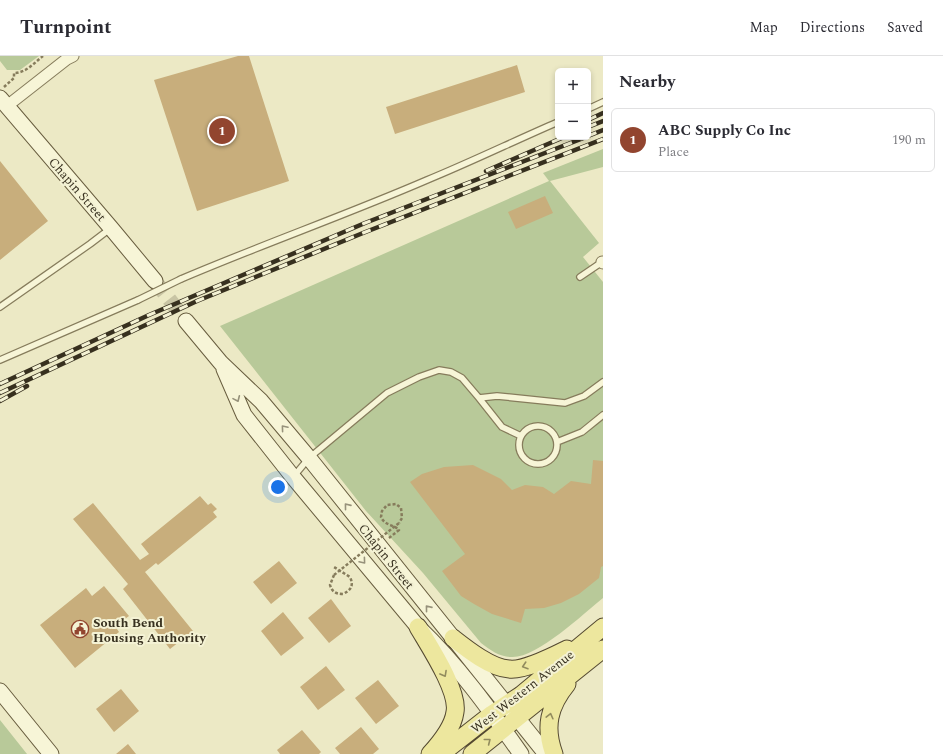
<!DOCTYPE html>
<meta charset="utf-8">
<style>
:root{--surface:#fff;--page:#f2f2f3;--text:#2b2b33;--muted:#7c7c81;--line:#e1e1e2;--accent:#92452f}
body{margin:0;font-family:Spectral,serif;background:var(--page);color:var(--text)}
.controls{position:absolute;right:12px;top:12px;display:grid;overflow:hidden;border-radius:6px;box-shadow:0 2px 6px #0003}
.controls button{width:36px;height:36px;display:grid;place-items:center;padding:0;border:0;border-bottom:1px solid var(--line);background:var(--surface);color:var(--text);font:20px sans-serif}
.you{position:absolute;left:278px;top:431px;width:14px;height:14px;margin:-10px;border:3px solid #fff;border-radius:50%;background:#1a73e8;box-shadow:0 0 0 6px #1a73e833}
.badge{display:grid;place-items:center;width:26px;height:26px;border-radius:50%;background:var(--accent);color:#fff;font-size:13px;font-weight:700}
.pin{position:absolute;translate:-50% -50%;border:2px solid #fff;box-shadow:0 1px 4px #0006}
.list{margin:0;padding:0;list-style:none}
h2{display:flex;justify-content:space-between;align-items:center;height:52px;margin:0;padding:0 16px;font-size:17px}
h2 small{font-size:13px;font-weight:400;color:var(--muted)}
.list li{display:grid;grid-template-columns:26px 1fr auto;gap:12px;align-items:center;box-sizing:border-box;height:64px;margin:0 8px 8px;padding:0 8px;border:1px solid var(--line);border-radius:6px}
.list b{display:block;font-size:15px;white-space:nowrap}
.list p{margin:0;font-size:13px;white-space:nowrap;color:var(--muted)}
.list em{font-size:13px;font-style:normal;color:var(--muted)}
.map{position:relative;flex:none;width:603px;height:698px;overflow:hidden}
header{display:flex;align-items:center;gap:24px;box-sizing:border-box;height:56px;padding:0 20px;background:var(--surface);border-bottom:1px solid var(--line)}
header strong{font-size:19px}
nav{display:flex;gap:22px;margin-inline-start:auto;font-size:14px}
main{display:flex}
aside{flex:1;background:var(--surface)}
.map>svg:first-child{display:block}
.green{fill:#b8c999}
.building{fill:#c8ae7c}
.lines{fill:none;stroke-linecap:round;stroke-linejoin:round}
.secondary-tunnel{stroke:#c8c4a4;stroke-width:15;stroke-dasharray:15 8;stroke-linecap:butt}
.lane-casing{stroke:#867c5c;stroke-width:8}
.street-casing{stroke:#867c5c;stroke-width:13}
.secondary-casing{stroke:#685d3f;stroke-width:17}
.primary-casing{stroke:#544930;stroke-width:19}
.path{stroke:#867c5c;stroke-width:2.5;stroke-dasharray:3 2;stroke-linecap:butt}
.lane{stroke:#f7f5d7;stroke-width:5.5}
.street{stroke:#f7f5d7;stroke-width:11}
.secondary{stroke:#f7f5d7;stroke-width:15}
.primary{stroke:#ede79e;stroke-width:17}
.rail-casing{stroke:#37301f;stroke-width:4.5}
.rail{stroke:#f4f2d4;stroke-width:3;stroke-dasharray:9;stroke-linecap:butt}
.lane-bridge-casing{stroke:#867c5c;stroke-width:8;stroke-linecap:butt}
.path-bridge{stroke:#867c5c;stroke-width:2.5;stroke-dasharray:3 2;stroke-linecap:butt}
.lane-bridge{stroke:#f7f5d7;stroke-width:5.5}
.oneway{stroke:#97927b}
.oneway2{stroke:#928c5e}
.labels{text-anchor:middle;stroke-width:4;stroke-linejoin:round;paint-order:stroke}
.street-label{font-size:13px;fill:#37301f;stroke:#f4f2d4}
.poi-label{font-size:13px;font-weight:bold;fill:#37301f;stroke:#f4f2d4;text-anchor:start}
</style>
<header>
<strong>Turnpoint</strong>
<nav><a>Map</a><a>Directions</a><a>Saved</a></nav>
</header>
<main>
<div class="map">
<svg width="603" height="698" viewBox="0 0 603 698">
<rect width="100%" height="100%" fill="#ece9c5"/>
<path class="green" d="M0,0h39l-19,14h-13l-7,-9z
M603,93v18l-53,14 49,62 -16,14 20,25v316c-20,16 -67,61 -92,59 -11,0 -21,-7 -30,-14l-58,-70 -57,-62 -146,-185 329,-145 -6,-8z
M0,664l27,34h-27z"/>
<path class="building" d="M238,0h11l40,125 -92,30 -43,-131z
M517,9l8,27 -130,42 -9,-27z
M0,105l48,60 -48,39z
M545,140l8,17 -37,16 -8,-17z
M593,404l10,1v105l-2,1 -2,11 -20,16 -18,9 -17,5 -19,1 -4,14 -29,-9 -18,-10 -13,-8 -19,-25 23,-17 -55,-72 12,-8 22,-7 29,-2 28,14 11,11 13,-5 18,2 11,7 17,-13 20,3z
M200,440l8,9 3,-2 6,6 -4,3 4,5 -59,48 -2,-2 -11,9 48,59 -23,18 -47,-60 5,-5 -55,-65 20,-16 47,57 9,-6 -8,-10z
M279,505l18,22 -26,21 -18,-22z
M104,530l25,30 -14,10 4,6 -44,36 -35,-43 46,-37 6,8z
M331,543l20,27 -22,17 -21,-25z
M283,556l21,26 -23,18 -20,-25z
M326,610l19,24 -27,20 -18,-23z
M378,624l21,26 -23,18 -21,-26z
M121,633l18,22 -25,21 -18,-23z
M361,671l18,22 -6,5h-33l-5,-6z
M302,674l19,22 -2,2h-39l-3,-4z
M128,688l8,10h-20z"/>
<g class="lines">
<path class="secondary-tunnel" d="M155,225l31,40"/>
<defs>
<path id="lane" d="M588,53l15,-7
M580,221l22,-15
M181,223c82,-35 165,-64 246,-99 44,-18 87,-39 131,-58
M0,251l90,-63 21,-16
M0,304l138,-60
M479,342l23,29 19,9
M519 389a19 19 0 1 1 38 0a19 19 0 1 1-38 0Z
M557,386l25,-10 21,-17
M294,420l15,-18 78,-65 32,-16 20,-7 12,2 11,6 17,20 18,-2 68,7 19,-7 19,-14"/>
<path id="street" d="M7,50l60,-47 6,-3
M602,206l1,1"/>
<path id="secondary" d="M0,42l111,130 44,53
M186,265l35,42 40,38 48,57 237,296
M224,313l20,46 49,62 125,150c40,38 72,83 103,127
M0,635l51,63"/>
<path id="primary" d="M418,571c11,19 41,64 37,85 -2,16 -15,31 -25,42
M453,582c14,11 38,30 56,31 15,2 44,-13 58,-20
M441,698l51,-40 29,-19 82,-68
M472,698l131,-105
M554,698c-10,-27 -5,-48 13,-70"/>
</defs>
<use href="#lane" class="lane-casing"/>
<use href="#street" class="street-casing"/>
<use href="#secondary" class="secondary-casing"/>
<use href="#primary" class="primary-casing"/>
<path class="path" d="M4,31l10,-9v-5c12,0 20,-10 29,-17
M389,482l10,-8c-6,-6 -14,-4 -18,-13l1,-6 5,-6 9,-1 5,4 1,10 -3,5
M334,519l-4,10c2,7 6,9 13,9 8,-4 11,-8 7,-17l-16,-10"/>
<use href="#lane" class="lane"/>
<use href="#street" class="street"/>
<use href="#secondary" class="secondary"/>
<use href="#primary" class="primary"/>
<defs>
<path id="rail" d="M588,64l15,-7
M588,71l15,-6
M588,80l15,-6
M486,115l78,-34
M0,328l149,-69 216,-92 221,-86
M0,337l197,-92 166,-68 240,-94
M0,345l27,-15"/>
</defs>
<use href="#rail" class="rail-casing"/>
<use href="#rail" class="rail"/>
<defs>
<path id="lane-bridge" d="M138,244l43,-21"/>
</defs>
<use href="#lane-bridge" class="lane-bridge-casing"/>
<path class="path-bridge" d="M334,519l65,-52"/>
<use href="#lane-bridge" class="lane-bridge"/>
</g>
<defs><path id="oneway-chevron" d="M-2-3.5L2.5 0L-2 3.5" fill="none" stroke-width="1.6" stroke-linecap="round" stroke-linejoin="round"/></defs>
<g class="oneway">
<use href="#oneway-chevron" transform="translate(237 343) rotate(66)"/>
<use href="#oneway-chevron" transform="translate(284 372) rotate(-130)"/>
<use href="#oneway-chevron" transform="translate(347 450) rotate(-129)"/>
<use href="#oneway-chevron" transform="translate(363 505) rotate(50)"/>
<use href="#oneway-chevron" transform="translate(428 552) rotate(-129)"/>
</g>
<g class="oneway2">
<use href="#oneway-chevron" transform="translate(525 610) rotate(162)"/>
<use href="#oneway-chevron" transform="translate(444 618) rotate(61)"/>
<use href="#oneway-chevron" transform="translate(550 660) rotate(-76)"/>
<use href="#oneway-chevron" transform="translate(488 685) rotate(-38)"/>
</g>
<defs>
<symbol id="civic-ring" viewBox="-11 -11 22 22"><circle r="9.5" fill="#f4f2d4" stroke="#92452f" stroke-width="1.5"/><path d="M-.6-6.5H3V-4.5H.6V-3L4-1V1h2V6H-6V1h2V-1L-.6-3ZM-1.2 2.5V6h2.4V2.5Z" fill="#92452f"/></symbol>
</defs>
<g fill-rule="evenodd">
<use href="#civic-ring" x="70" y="563" width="20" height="20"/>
</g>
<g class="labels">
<g class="street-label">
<text transform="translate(78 133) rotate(49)" y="5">Chapin Street</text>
<text transform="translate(387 500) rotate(51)" y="5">Chapin Street</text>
<text transform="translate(522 635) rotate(-38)" y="5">West Western Avenue</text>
</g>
<g class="poi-label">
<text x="93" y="571">South Bend<tspan x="93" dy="15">Housing Authority</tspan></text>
</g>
</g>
</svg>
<div class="controls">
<button>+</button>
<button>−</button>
</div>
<div class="you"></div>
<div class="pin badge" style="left:222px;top:75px">1</div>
</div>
<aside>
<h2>Nearby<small></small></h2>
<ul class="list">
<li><span class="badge">1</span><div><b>ABC Supply Co Inc</b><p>Place</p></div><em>190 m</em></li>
</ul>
</aside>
</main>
